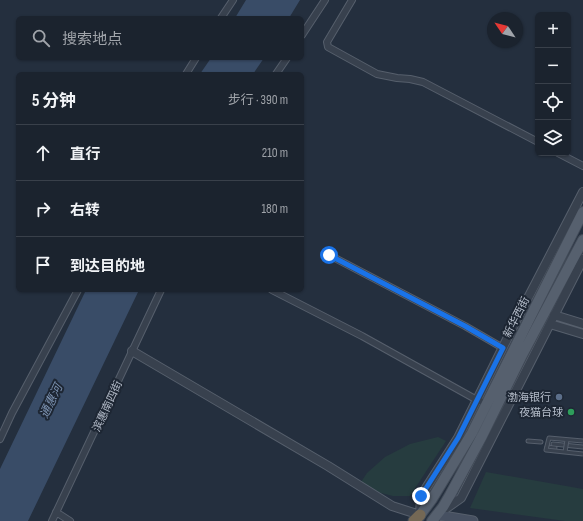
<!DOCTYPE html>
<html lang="zh">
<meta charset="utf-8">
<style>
:root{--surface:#1b232e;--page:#242b36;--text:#f1f3f6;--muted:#a0a4aa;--line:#39404a}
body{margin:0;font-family:"Sofia Sans Condensed","Noto Sans SC",sans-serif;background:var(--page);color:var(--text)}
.controls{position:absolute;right:12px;top:12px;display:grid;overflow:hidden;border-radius:6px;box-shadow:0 1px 3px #0004}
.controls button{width:36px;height:36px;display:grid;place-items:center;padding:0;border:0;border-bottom:1px solid var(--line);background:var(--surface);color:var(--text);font:20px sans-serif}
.compass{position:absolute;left:487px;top:12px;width:36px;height:36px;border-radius:50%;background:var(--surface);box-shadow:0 1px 3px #0004;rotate:305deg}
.stop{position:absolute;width:12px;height:12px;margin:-9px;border:3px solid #1a73e8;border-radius:50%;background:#fff}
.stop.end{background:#1a73e8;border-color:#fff;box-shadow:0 1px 4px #0008}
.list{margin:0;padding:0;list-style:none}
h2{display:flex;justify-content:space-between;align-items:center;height:52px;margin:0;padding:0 16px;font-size:17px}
h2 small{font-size:13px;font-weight:400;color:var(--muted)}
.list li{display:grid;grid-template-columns:26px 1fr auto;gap:12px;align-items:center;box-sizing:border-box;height:56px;padding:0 16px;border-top:1px solid var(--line)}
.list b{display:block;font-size:15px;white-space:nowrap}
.list em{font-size:13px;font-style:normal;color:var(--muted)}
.icon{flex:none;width:22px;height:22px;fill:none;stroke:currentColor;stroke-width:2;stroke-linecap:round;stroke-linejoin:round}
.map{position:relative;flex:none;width:583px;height:521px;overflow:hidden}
.search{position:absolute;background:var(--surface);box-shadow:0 1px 3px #0004;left:16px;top:16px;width:288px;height:44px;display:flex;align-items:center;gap:10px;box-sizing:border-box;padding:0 14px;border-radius:6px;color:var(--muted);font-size:15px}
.panel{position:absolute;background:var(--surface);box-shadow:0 1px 3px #0004;left:16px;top:72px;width:288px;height:220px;border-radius:6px}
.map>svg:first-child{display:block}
.green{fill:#263c3f}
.water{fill:#394c67}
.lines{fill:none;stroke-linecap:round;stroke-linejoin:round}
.service-casing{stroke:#565f6c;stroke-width:5}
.minor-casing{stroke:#565f6c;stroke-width:8}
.tertiary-casing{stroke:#565f6c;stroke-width:10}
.secondary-casing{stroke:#565f6c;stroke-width:11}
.primary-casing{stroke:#414a57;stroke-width:12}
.motorway-casing{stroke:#434c59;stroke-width:13}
.service{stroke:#38414e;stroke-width:3}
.minor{stroke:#38414e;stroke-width:6}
.tertiary{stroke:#38414e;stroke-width:8}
.secondary{stroke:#465061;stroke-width:9}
.primary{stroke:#56606e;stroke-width:10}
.motorway{stroke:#746855;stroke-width:11}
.service-bridge-casing{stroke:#565f6c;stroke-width:5;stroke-linecap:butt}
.service-bridge{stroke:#38414e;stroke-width:3}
.route{stroke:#1a73e8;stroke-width:5}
.service-dot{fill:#5c6f8a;stroke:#1d2633;stroke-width:1.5}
.leisure-dot{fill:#2e9e5b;stroke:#1d2633;stroke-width:1.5}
.labels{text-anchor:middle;stroke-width:4;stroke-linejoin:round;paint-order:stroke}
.street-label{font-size:11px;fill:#b4bcc9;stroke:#1d2633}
.poi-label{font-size:11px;fill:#b4bcc9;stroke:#1d2633;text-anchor:end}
.water-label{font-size:12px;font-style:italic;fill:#7c92b1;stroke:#1d2633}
</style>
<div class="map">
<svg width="583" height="521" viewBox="0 0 583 521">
<rect width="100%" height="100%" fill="#242f3e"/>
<path class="green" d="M438,437l8,4 -36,55h-17l-16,-4 -16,-10 6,-9 18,-16 25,-13z
M486,472l97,17v32h-18l-95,-13z"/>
<path class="water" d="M246,0h54l-11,18h-54z
M211,58h53l-11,16h-53z
M86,290h53l-111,231h-28v-52z"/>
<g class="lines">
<defs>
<path id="service" d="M528,441l13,1
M553,444l30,3
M547,447l8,1"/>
<path id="minor" d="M352,0l-25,42 1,5 49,27 20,4 13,1 13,3 115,60
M221,18l12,-18
M302,35l23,-35
M186,74l10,-16
M276,74l11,-16
M558,153l25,13
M329,255l136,71 38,22
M272,290l90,46 115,64 10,3
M0,439l12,-26 66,-123
M56,512l14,9
M52,521l109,-231"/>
<path id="tertiary" d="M554,315l29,9
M550,324l33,10
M132,351l196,115 64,40 28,9
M441,512l20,-14 122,-239
M420,515l1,-19 37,-58 57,-115 68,-131"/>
<path id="secondary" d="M437,515l36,6"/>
<path id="primary" d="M420,515l12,-16 40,-66 111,-221
M432,521l11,-14 7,-12 32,-59 39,-79 62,-117"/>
<path id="motorway" d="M414,521l6,-6"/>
</defs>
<use href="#service" class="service-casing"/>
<use href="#minor" class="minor-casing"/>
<use href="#tertiary" class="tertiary-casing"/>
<use href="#secondary" class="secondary-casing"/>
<use href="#primary" class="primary-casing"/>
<use href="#motorway" class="motorway-casing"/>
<use href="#service" class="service"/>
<use href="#minor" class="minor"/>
<use href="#tertiary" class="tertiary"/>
<use href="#secondary" class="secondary"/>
<use href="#primary" class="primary"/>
<use href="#motorway" class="motorway"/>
<defs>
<path id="service-bridge" d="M583,441l-34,-3 -3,12 37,4
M565,452l2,-12"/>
</defs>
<use href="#service-bridge" class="service-bridge-casing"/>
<use href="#service-bridge" class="service-bridge"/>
</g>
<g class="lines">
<path class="route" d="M329,255l136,71 38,22 -45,90 -37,58"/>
</g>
<circle class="service-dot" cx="559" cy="397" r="4"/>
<circle class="leisure-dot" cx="571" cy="412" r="4"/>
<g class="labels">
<g class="street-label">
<text transform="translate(516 317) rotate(-63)" y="4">新华西街</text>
<text transform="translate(107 406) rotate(-65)" y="4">滨惠南四街</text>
</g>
<g class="poi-label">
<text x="551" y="401">渤海银行</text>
<text x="563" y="416">夜猫台球</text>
</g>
<g class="water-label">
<text transform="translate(51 401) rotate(-64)" y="4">通惠河</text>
</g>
</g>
</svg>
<div class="controls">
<button>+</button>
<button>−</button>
<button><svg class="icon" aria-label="locate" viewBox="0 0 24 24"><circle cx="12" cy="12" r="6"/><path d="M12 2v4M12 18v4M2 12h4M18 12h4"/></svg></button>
<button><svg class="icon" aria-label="layers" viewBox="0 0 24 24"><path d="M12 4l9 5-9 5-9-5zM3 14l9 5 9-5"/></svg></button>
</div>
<svg class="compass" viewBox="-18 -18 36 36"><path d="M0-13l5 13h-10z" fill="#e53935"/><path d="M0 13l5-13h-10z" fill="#a0a4aa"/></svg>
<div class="stop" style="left:329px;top:255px"></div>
<div class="stop end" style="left:421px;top:496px"></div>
<div class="search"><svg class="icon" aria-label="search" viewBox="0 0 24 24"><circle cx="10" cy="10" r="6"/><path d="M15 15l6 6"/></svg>搜索地点</div>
<section class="panel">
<h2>5 分钟<small>步行 · 390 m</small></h2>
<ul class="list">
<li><svg class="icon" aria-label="ahead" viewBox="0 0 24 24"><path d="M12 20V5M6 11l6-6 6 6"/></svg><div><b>直行</b></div><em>210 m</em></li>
<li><svg class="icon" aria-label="right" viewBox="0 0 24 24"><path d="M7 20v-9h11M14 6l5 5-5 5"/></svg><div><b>右转</b></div><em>180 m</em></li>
<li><svg class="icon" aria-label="arrive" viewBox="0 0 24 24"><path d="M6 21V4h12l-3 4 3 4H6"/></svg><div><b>到达目的地</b></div></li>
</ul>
</section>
</div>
